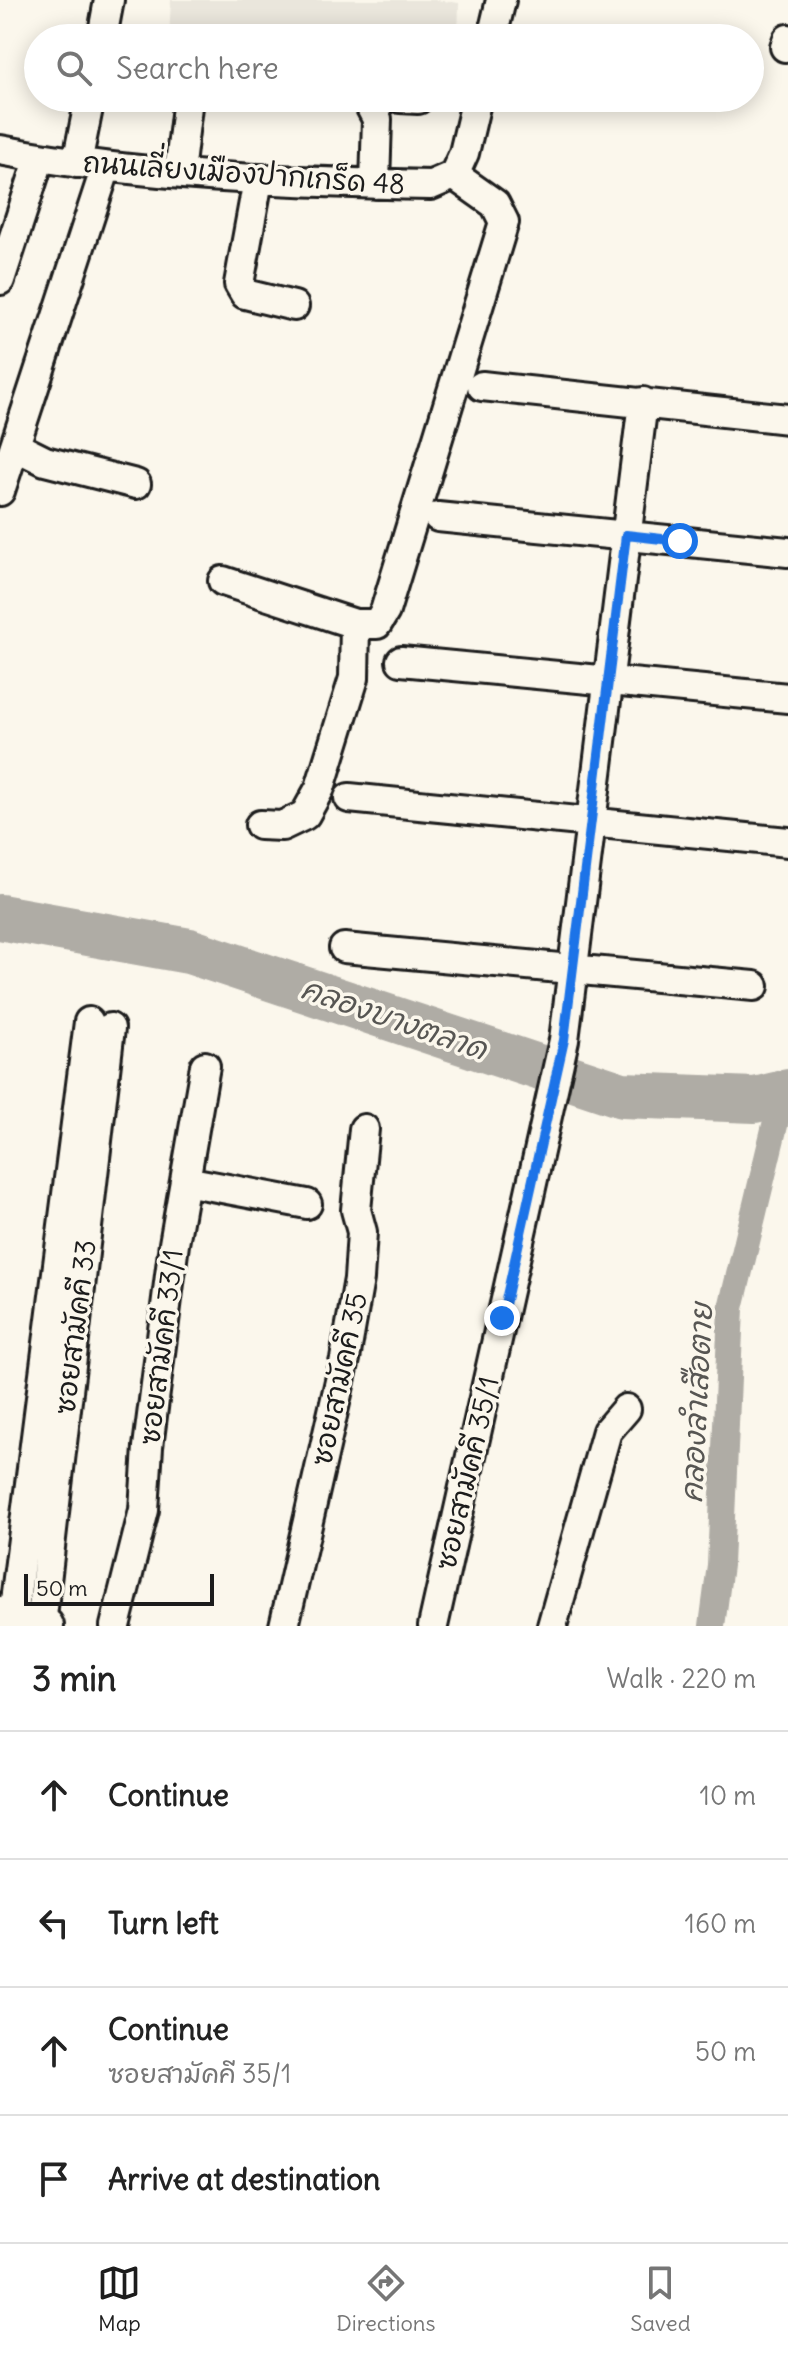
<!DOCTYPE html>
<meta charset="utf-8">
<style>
:root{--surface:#fff;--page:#f6f6f6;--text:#222;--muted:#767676;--line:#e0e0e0;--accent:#1c1c1c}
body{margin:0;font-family:Delius,"Playpen Sans Thai",sans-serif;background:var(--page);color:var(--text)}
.scale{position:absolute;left:24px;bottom:20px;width:190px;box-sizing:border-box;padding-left:8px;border:4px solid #1c1c1c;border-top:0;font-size:22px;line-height:28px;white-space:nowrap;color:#1c1c1c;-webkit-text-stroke:6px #fbf7ec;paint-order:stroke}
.stop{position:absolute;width:24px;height:24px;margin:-18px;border:6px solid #1a73e8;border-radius:50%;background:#fff}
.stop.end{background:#1a73e8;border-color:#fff;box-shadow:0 2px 8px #0008}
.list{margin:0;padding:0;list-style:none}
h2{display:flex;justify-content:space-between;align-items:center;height:104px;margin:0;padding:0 32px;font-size:34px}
h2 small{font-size:26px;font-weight:400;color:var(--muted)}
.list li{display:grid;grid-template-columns:52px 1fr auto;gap:24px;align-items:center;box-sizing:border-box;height:128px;padding:0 32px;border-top:2px solid var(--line)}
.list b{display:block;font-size:30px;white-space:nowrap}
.list p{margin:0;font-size:26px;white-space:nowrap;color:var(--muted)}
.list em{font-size:26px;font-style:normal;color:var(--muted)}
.icon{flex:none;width:44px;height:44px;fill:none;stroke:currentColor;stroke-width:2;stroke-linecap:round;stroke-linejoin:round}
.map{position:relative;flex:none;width:788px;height:1626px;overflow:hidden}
.search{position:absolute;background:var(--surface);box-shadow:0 4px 20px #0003;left:24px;right:24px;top:24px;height:88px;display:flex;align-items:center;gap:20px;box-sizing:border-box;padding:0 28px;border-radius:44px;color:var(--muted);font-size:30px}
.sheet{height:616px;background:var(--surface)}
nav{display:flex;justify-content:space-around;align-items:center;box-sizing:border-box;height:112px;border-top:2px solid var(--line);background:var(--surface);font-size:22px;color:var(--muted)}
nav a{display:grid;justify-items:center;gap:4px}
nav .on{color:var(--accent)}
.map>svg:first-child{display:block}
.built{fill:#eae6dc}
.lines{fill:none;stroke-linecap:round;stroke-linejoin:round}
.canal{stroke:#afaca5;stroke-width:26}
.river{stroke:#afaca5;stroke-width:46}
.minor-casing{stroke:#1c1c1c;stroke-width:34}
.major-casing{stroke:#1c1c1c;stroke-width:40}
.minor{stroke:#fbf7ec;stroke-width:28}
.major{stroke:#fbf7ec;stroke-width:34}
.route{stroke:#1a73e8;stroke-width:10}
.labels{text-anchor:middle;stroke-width:7;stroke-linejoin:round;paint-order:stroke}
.street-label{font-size:28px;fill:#1c1c1c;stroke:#fbf7ec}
.water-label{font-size:30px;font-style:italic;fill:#575653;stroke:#fbf7ec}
</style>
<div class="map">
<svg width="788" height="1626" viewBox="0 0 788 1626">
<rect width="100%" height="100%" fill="#fbf7ec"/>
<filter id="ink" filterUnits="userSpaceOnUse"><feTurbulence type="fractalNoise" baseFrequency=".0125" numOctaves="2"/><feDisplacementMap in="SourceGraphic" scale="16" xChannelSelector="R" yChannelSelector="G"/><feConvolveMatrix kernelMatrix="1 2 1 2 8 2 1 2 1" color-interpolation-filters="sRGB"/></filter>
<g filter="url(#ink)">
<path class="built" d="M171,0h265l23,3 -1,35h-289z"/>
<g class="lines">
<path class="canal" d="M712,1626l8,-61 11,-257 52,-216"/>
<path class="river" d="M0,917l189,34 433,144 133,5 33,-8"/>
<defs>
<path id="minor" d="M102,38l7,-38
M492,38l9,-38
M785,47l3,-8
M366,98l11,21 -2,65
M400,98l18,1
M0,150c142,27 287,32 431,35l23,-10 10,-22 13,-55
M77,163l13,-65
M179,173l9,-75
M258,180l-19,104 6,10 49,12
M0,280l40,-123
M482,386l306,33
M15,446l30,15 91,23
M0,491l106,-324
M438,517l350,35
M223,581l132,43h22l8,-13 119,-389 -9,-18 -41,-29
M401,661l387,37
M349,798l439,44
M260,825l22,1 23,-11 15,-27 34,-110 1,-54
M344,948l410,38
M185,1181l122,23
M13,1617l76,-595
M41,1625l69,-597
M115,1626l29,-116 4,-63 26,-203 31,-178
M284,1626l61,-267 14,-80 3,-47 -6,-22 8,-81
M433,1626l131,-586 79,-638
M552,1626l55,-195 19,-22"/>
<path id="major" d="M0,1614l46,12"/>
</defs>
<use href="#minor" class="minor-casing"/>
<use href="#major" class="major-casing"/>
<use href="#minor" class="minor"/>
<use href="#major" class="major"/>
</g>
</g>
<g class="lines" filter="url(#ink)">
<path class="route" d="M502,1318l62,-278 62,-505 54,6"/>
</g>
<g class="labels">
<g class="street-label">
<text transform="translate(244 173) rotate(4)" y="10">ถนนเลี่ยงเมืองปากเกร็ด 48</text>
<text transform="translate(75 1327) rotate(-83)" y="10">ซอยสามัคคี 33</text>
<text transform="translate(161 1347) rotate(-83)" y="10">ซอยสามัคคี 33/1</text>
<text transform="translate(339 1379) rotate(-78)" y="10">ซอยสามัคคี 35</text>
<text transform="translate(467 1473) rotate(-77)" y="10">ซอยสามัคคี 35/1</text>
</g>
<g class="water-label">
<text transform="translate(394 1019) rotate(19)" y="10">คลองบางตลาด</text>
<text transform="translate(697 1403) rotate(-87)" y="10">คลองลำเสือตาย</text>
</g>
</g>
</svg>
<div class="scale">50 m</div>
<div class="stop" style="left:680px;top:541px"></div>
<div class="stop end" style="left:502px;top:1318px"></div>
<div class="search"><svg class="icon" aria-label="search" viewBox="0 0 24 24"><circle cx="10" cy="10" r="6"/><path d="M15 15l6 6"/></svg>Search here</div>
</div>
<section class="sheet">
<h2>3 min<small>Walk · 220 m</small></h2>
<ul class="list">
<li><svg class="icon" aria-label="ahead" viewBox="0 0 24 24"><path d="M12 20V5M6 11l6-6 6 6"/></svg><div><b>Continue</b></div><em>10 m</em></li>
<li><svg class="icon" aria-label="left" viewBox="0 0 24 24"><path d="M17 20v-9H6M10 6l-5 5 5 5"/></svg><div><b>Turn left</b></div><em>160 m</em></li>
<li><svg class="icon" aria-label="ahead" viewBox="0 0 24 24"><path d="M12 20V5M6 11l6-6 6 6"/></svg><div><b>Continue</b><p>ซอยสามัคคี 35/1</p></div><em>50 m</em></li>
<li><svg class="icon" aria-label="arrive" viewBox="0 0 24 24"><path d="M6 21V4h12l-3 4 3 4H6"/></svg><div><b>Arrive at destination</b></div></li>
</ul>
</section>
<nav>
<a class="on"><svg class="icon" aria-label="map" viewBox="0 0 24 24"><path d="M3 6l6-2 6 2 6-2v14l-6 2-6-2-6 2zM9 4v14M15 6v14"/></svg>Map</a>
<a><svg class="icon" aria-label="directions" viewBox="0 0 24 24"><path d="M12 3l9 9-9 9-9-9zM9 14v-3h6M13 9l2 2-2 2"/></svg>Directions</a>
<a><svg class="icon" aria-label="saved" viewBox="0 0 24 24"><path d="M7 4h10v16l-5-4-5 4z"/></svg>Saved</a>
</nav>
